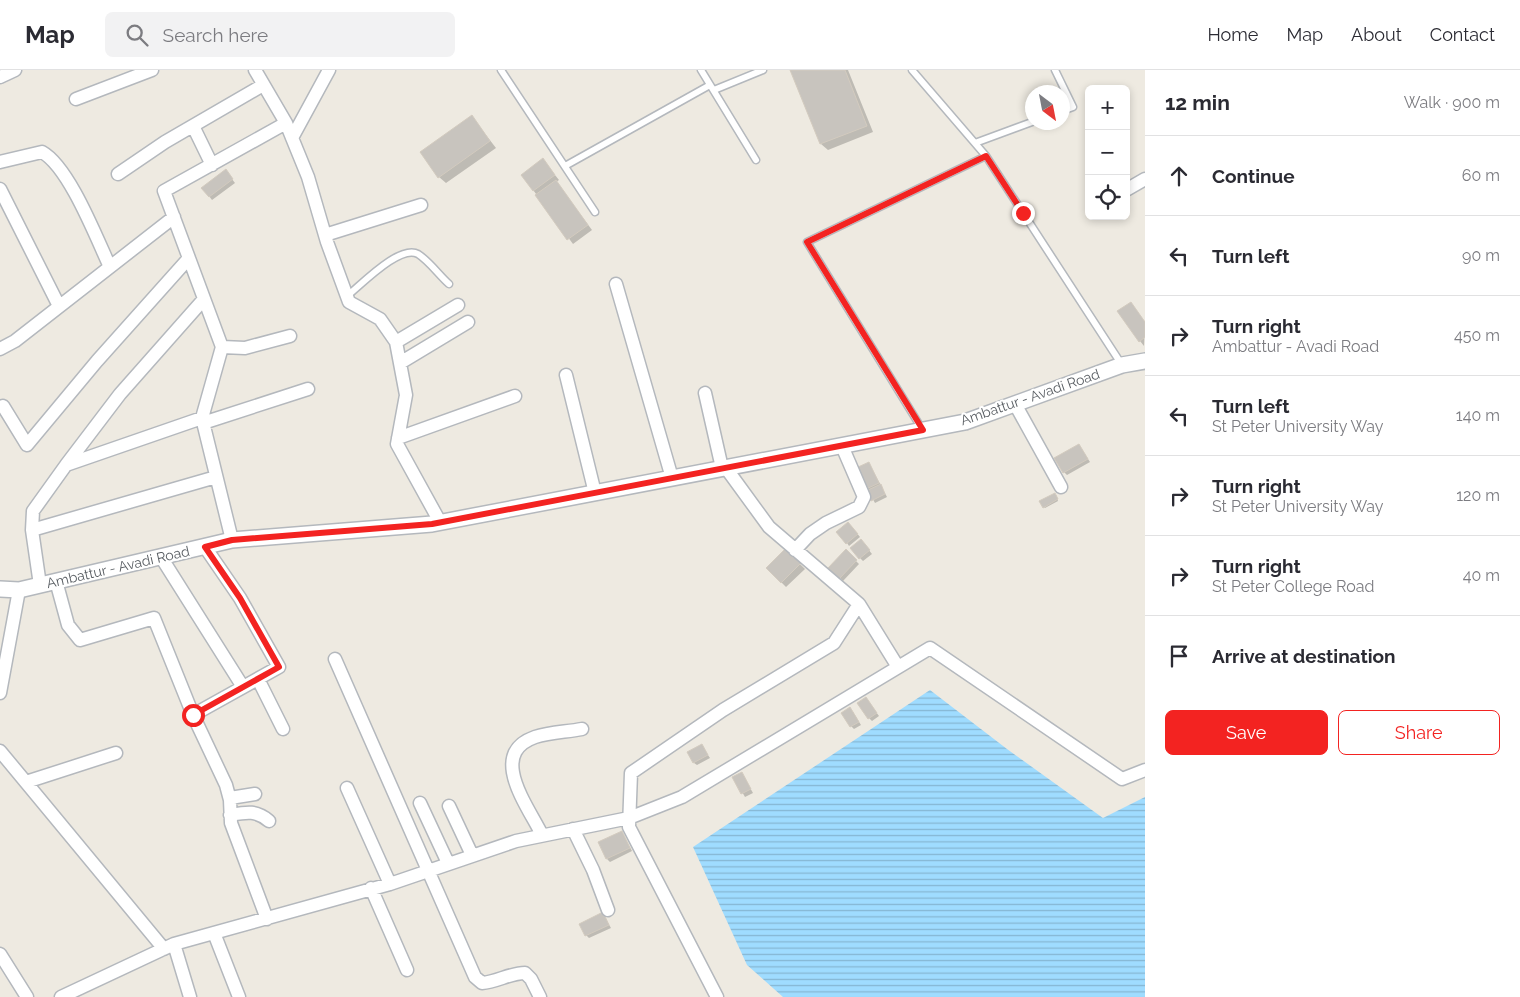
<!DOCTYPE html>
<meta charset="utf-8">
<style>
:root{--surface:#fff;--page:#f2f2f3;--text:#2b2b33;--muted:#7c7c81;--line:#e1e1e2;--accent:#f32321}
body{margin:0;font-family:Raleway,sans-serif;background:var(--page);color:var(--text)}
.controls{position:absolute;right:15px;top:15px;display:grid;overflow:hidden;border-radius:8px;box-shadow:0 2px 8px #0003}
.controls button{width:45px;height:45px;display:grid;place-items:center;padding:0;border:0;border-bottom:1px solid var(--line);background:var(--surface);color:var(--text);font:25px sans-serif}
.compass{position:absolute;left:1025px;top:15px;width:45px;height:45px;border-radius:50%;background:var(--surface);box-shadow:0 2px 8px #0003;rotate:148deg}
.stop{position:absolute;width:15px;height:15px;margin:-11px;border:4px solid #f32321;border-radius:50%;background:#fff}
.stop.end{background:#f32321;border-color:#fff;box-shadow:0 1px 5px #0008}
.list{margin:0;padding:0;list-style:none}
h2{display:flex;justify-content:space-between;align-items:center;height:65px;margin:0;padding:0 20px;font-size:21px}
h2 small{font-size:16px;font-weight:400;color:var(--muted)}
.list li{display:grid;grid-template-columns:32px 1fr auto;gap:15px;align-items:center;box-sizing:border-box;height:80px;padding:0 20px;border-top:1px solid var(--line)}
.list b{display:block;font-size:19px;white-space:nowrap}
.list p{margin:0;font-size:16px;white-space:nowrap;color:var(--muted)}
.list em{font-size:16px;font-style:normal;color:var(--muted)}
.actions{display:flex;gap:10px;padding:15px 20px}
.actions a{flex:1;padding:11px 0;border:1px solid var(--accent);border-radius:8px;text-align:center;font-size:18px;color:var(--accent)}
.actions .main{background:var(--accent);color:#fff}
.icon{flex:none;width:28px;height:28px;fill:none;stroke:currentColor;stroke-width:2;stroke-linecap:round;stroke-linejoin:round}
.map{position:relative;flex:none;width:1145px;height:927px;overflow:hidden}
header{display:flex;align-items:center;gap:30px;box-sizing:border-box;height:70px;padding:0 25px;background:var(--surface);border-bottom:1px solid var(--line)}
header strong{font-size:24px}
nav{display:flex;gap:28px;margin-inline-start:auto;font-size:18px}
.search{width:350px;height:45px;background:var(--page);display:flex;align-items:center;gap:12px;box-sizing:border-box;padding:0 18px;border-radius:8px;color:var(--muted);font-size:19px}
main{display:flex}
aside{flex:1;background:var(--surface)}
.map>svg:first-child{display:block}
.water{fill:url(#water-rules)}
.shadow{fill:#0003}
.building{fill:#c8c4be;stroke:#d3cbbf}
.lines{fill:none;stroke-linecap:round;stroke-linejoin:round}
.service-casing{stroke:#b4b8bd;stroke-width:9}
.minor-casing{stroke:#b4b8bd;stroke-width:15}
.tertiary-casing{stroke:#b4b8bd;stroke-width:18}
.service{stroke:#fff;stroke-width:6}
.minor{stroke:#fff;stroke-width:12}
.tertiary{stroke:#fff;stroke-width:15}
.route{stroke:#f32321;stroke-width:6}
.labels{text-anchor:middle;stroke-width:4;stroke-linejoin:round;paint-order:stroke}
.street-label{font-size:14px;fill:#595e63;stroke:#fff}
</style>
<header>
<strong>Map</strong>
<div class="search"><svg class="icon" aria-label="search" viewBox="0 0 24 24"><circle cx="10" cy="10" r="6"/><path d="M15 15l6 6"/></svg>Search here</div>
<nav><a>Home</a><a>Map</a><a>About</a><a>Contact</a></nav>
</header>
<main>
<div class="map">
<svg width="1145" height="927" viewBox="0 0 1145 927">
<defs>
<pattern id="water-rules" width="6" height="5" patternUnits="userSpaceOnUse" patternTransform="scale(1.25)"><rect width="6" height="5" fill="#9fdcff"/><path d="M0 2.5h6" fill="none" stroke="#85b6d2"/></pattern>
</defs>
<rect width="100%" height="100%" fill="#eeeae1"/>
<path class="water" d="M930,620l77,59 96,69 42,-21v200h-362l-36,-32 -54,-118z"/>
<path class="shadow" d="M794,0h54l25,62 -45,18 -7,-6 -29,-73z
M472,47l24,31 -50,35 -7,-6z
M543,90l16,20 -3,2 36,48 -19,14 -51,-69z
M228,104l7,9 -23,17 -9,-12z
M1131,233l14,19 -1,24 -4,-5z
M1079,375l11,17 -23,13 -3,-3z
M869,393l18,34 -12,6 -8,-15z
M1056,425l2,6 -13,7 -1,-1z
M851,456l9,11 -11,9 -2,-3z
M864,474l8,10 -9,7 -3,-3z
M786,480l19,19 -19,18 -19,-19z
M846,481l13,13 -16,17 -13,-13z
M866,628l13,18 -7,5 -3,-3z
M853,642l8,13 -7,4 -3,-3z
M702,676l8,12 -13,7 -3,-2z
M744,707l9,16 -8,4 -11,-19z
M622,762l10,19 -22,11 -3,-3z
M603,844l8,14 -22,10 -3,-3z"/>
<path class="building" d="M790,0h55l22,56 -47,18z
M472,45l18,26 -52,37 -18,-26z
M543,88l12,17 -22,16 -12,-16z
M226,99l7,10 -24,18 -8,-9z
M556,110l32,45 -21,15 -32,-45z
M1131,232l14,20v15l-6,5 -22,-31z
M1079,374l9,15 -25,14 -9,-15z
M869,392l10,21 -13,6 -10,-21z
M881,414l4,10 -14,7 -5,-10z
M1055,423l3,6 -15,9 -4,-7z
M848,452l10,12 -12,10 -10,-12z
M861,469l9,11 -11,9 -9,-11z
M786,478l15,15 -20,20 -15,-15z
M846,479l11,11 -18,19 -11,-11z
M866,627l11,16 -9,6 -11,-16z
M850,637l9,15 -9,5 -9,-14z
M702,674l6,11 -15,8 -6,-11z
M742,702l9,17 -10,5 -9,-17z
M622,761l8,17 -24,11 -8,-17z
M603,842l6,13 -24,11 -6,-12z"/>
<g class="lines">
<defs>
<path id="service" d="M501,0l94,142
M701,0l55,90
M912,0l74,86 136,209
M1055,0l18,37 -11,4
M714,20l49,-20
M975,73l57,-21
M565,96l145,-81
M347,226c14,-11 53,-52 71,-42 11,7 21,21 31,30
M922,359l-115,-187 179,-86"/>
<path id="minor" d="M255,0l31,53 22,54 19,65 22,60 31,17 16,23 10,53 -9,49 43,78
M0,7l15,-7
M76,29l76,-29
M193,56l19,39
M292,68l37,-68
M0,92l42,-10c27,15 54,85 68,115
M118,104l47,-32 98,-57
M0,119l59,117
M1126,120l19,-11
M325,165l96,-30
M616,214l56,194
M396,272l62,-37
M222,277l23,1 45,-12
M0,279l15,-8 159,-124
M400,293l68,-41
M566,305l29,118
M705,323l17,75
M1015,334l46,83
M3,336l24,39 70,-84 92,-103
M202,348l20,-71 -58,-156 122,-68
M203,353l105,-34
M398,368l117,-42
M66,395l136,-47 30,122
M32,460l1,-19 33,-46 54,-71 84,-95
M795,480l15,-16 16,-11 33,-16 5,-10 -22,-51
M161,487l82,130
M56,511l12,44 12,15 74,-22 39,97 33,70 4,15 1,23 36,96
M40,515l-8,-55 184,-53
M859,534l39,63
M335,589l140,318 7,6c15,-1 28,-10 43,-10l6,6 9,18
M258,609l25,50
M0,623l19,-103
M193,645l86,-48 -39,-69 -35,-51
M0,681l164,198
M26,712l90,-29
M347,718l43,96
M230,728l25,-4
M420,733l28,60
M449,736l23,49
M230,745c17,-3 26,-5 39,6
M573,759l20,41 15,40
M542,765c-14,-29 -55,-81 -7,-98 15,-5 32,-5 47,-8
M371,818l36,82
M214,863l25,64
M174,874l16,53
M0,884l27,43
M61,927l113,-53 216,-60 126,-43 113,-23 53,-21 248,-149 192,131 23,-9
M717,927l-88,-170 2,-54 92,-63 111,-67 25,-39 -90,-77 -43,-59"/>
<path id="tertiary" d="M0,519l19,1 213,-50 200,-16 533,-102 157,-57 23,-4"/>
</defs>
<use href="#service" class="service-casing"/>
<use href="#minor" class="minor-casing"/>
<use href="#tertiary" class="tertiary-casing"/>
<use href="#service" class="service"/>
<use href="#minor" class="minor"/>
<use href="#tertiary" class="tertiary"/>
</g>
<g class="lines">
<path class="route" d="M193,645l86,-48 -39,-69 -35,-51 27,-7 200,-16 491,-94 -116,-188 179,-86 37,57"/>
</g>
<g class="labels">
<g class="street-label">
<text transform="translate(1030 327) rotate(-19)" y="5">Ambattur - Avadi Road</text>
<text transform="translate(118 497) rotate(-13)" y="5">Ambattur - Avadi Road</text>
</g>
</g>
</svg>
<div class="controls">
<button>+</button>
<button>−</button>
<button><svg class="icon" aria-label="locate" viewBox="0 0 24 24"><circle cx="12" cy="12" r="6"/><path d="M12 2v4M12 18v4M2 12h4M18 12h4"/></svg></button>
</div>
<svg class="compass" viewBox="-18 -18 36 36"><path d="M0-13l5 13h-10z" fill="#e53935"/><path d="M0 13l5-13h-10z" fill="#7c7c81"/></svg>
<div class="stop" style="left:193px;top:645px"></div>
<div class="stop end" style="left:1023px;top:143px"></div>
</div>
<aside>
<h2>12 min<small>Walk · 900 m</small></h2>
<ul class="list">
<li><svg class="icon" aria-label="ahead" viewBox="0 0 24 24"><path d="M12 20V5M6 11l6-6 6 6"/></svg><div><b>Continue</b></div><em>60 m</em></li>
<li><svg class="icon" aria-label="left" viewBox="0 0 24 24"><path d="M17 20v-9H6M10 6l-5 5 5 5"/></svg><div><b>Turn left</b></div><em>90 m</em></li>
<li><svg class="icon" aria-label="right" viewBox="0 0 24 24"><path d="M7 20v-9h11M14 6l5 5-5 5"/></svg><div><b>Turn right</b><p>Ambattur - Avadi Road</p></div><em>450 m</em></li>
<li><svg class="icon" aria-label="left" viewBox="0 0 24 24"><path d="M17 20v-9H6M10 6l-5 5 5 5"/></svg><div><b>Turn left</b><p>St Peter University Way</p></div><em>140 m</em></li>
<li><svg class="icon" aria-label="right" viewBox="0 0 24 24"><path d="M7 20v-9h11M14 6l5 5-5 5"/></svg><div><b>Turn right</b><p>St Peter University Way</p></div><em>120 m</em></li>
<li><svg class="icon" aria-label="right" viewBox="0 0 24 24"><path d="M7 20v-9h11M14 6l5 5-5 5"/></svg><div><b>Turn right</b><p>St Peter College Road</p></div><em>40 m</em></li>
<li><svg class="icon" aria-label="arrive" viewBox="0 0 24 24"><path d="M6 21V4h12l-3 4 3 4H6"/></svg><div><b>Arrive at destination</b></div></li>
</ul>
<div class="actions"><a class="main">Save</a><a>Share</a></div>
</aside>
</main>
